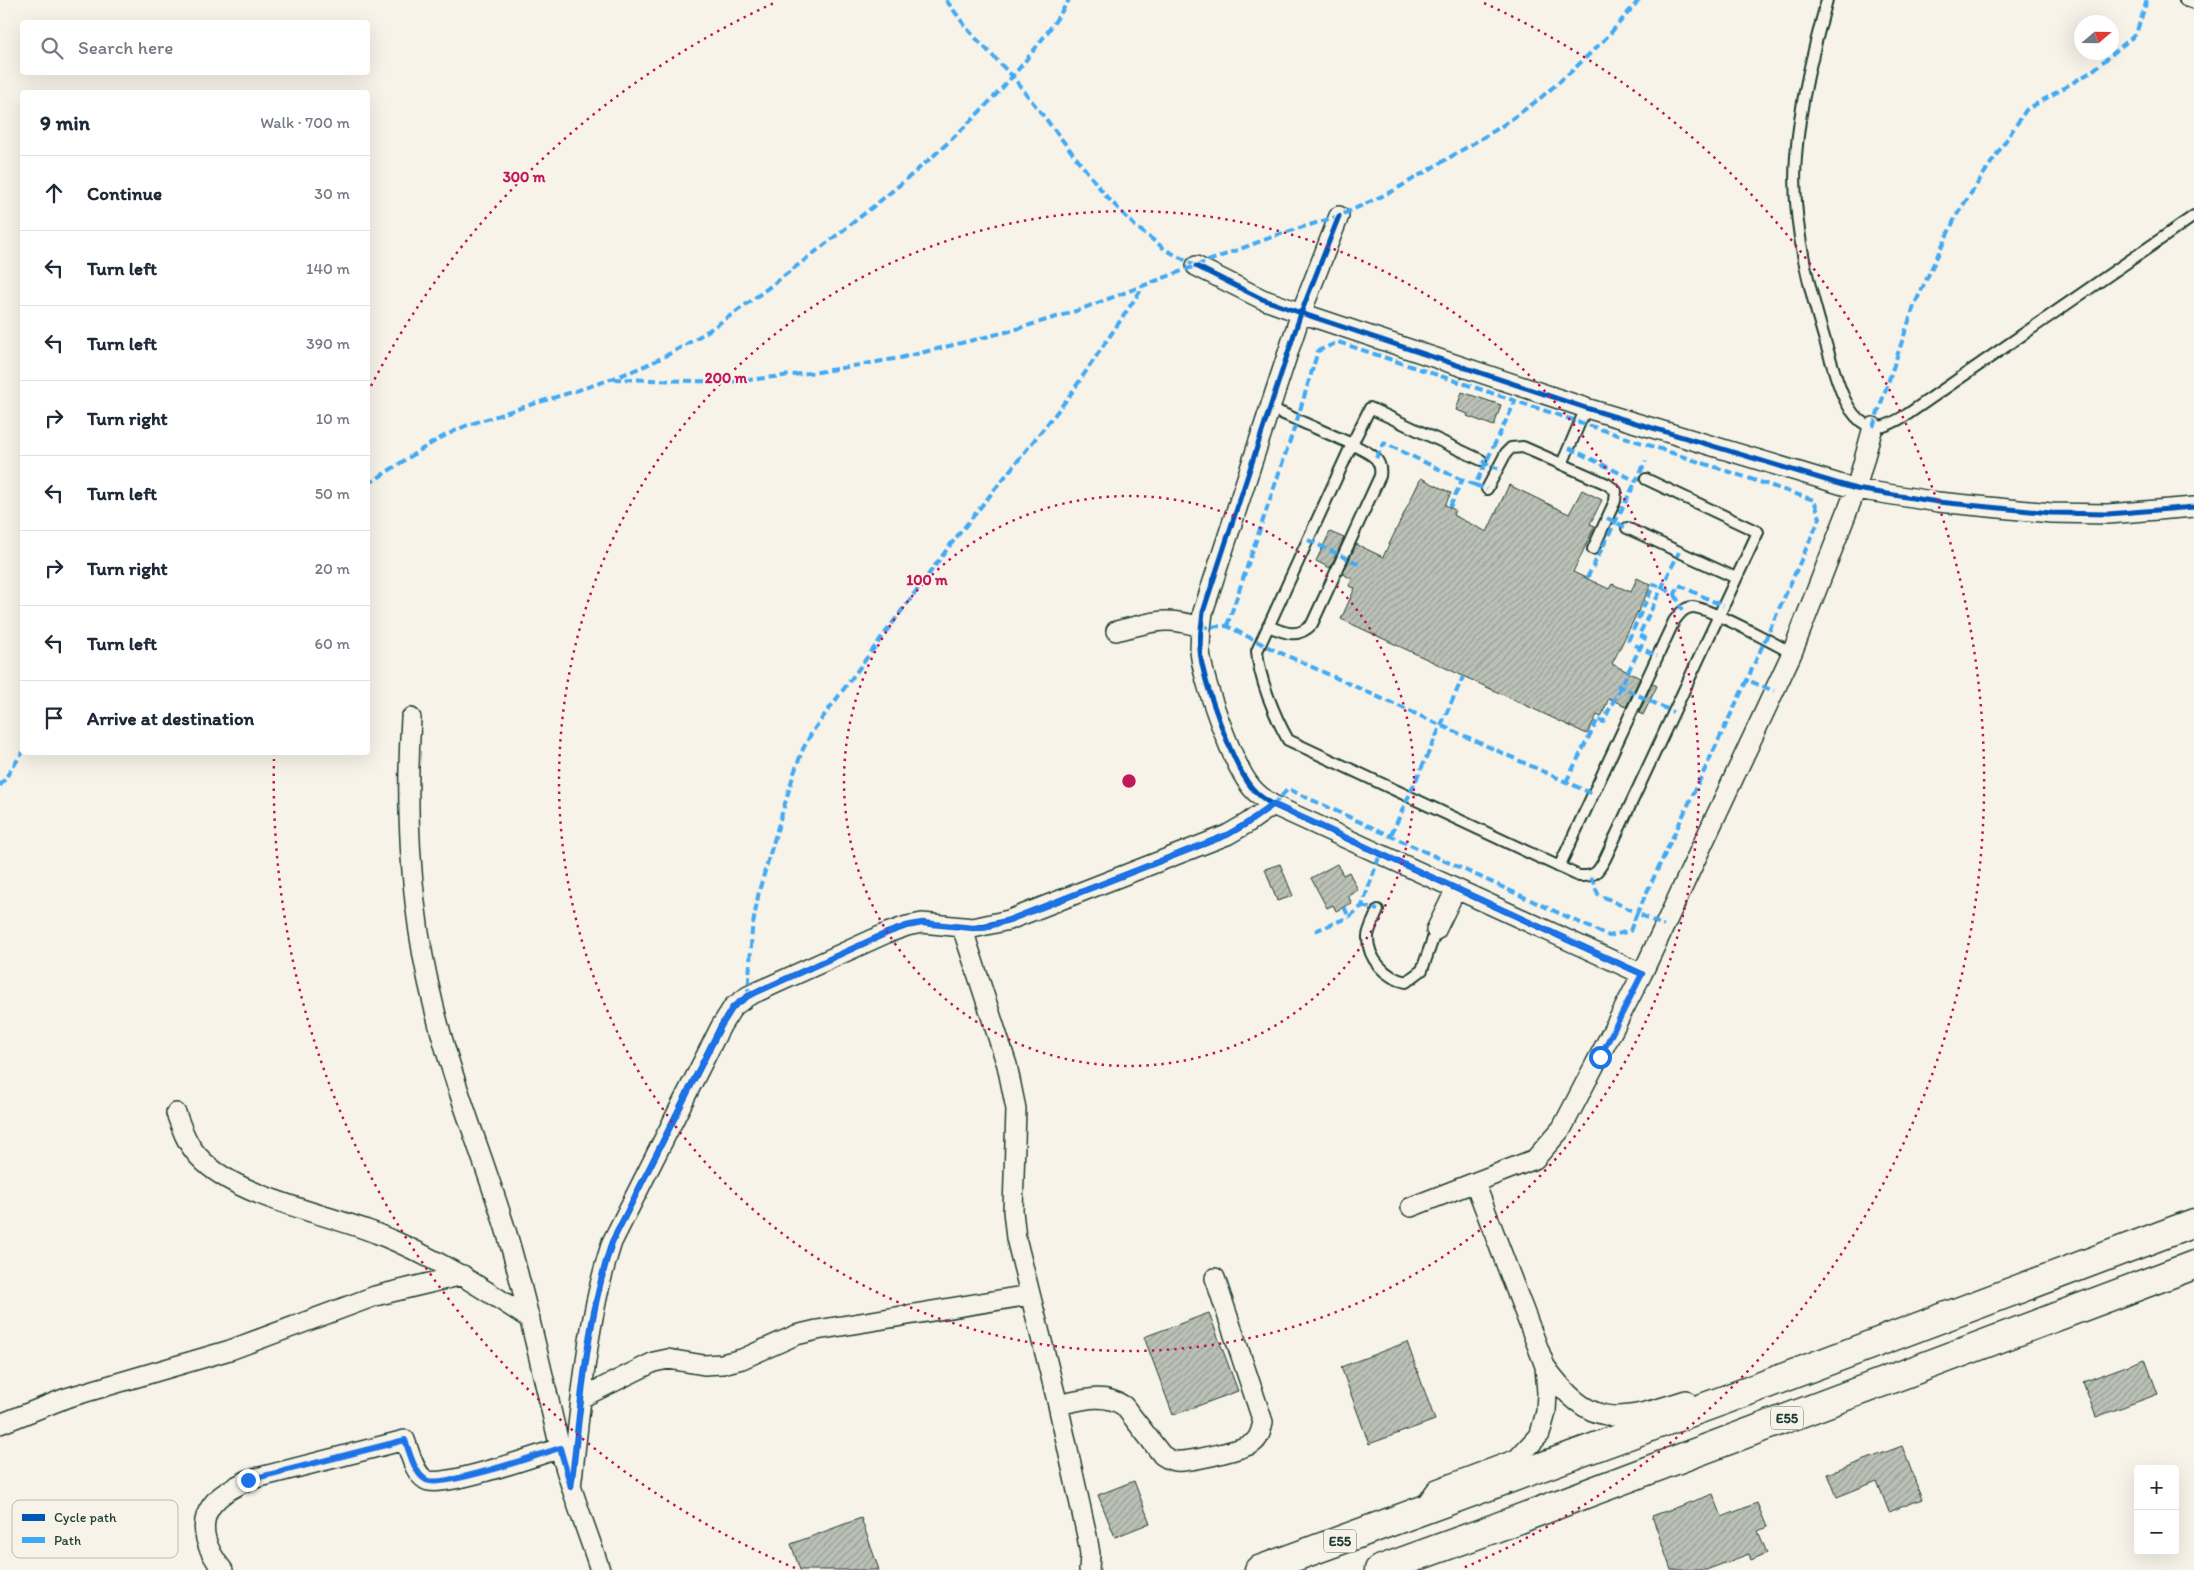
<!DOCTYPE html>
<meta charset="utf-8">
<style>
:root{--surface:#fff;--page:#f2f2f3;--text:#1f2937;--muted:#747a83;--line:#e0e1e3}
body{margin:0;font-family:Itim,sans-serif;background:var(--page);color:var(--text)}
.controls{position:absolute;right:15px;bottom:15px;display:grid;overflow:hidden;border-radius:5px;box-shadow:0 5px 20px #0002}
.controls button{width:45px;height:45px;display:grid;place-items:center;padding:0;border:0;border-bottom:1px solid var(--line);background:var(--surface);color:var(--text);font:25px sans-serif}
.compass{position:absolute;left:2074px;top:15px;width:45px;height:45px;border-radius:50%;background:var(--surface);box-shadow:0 5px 20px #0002;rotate:70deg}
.stop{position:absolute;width:15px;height:15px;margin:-11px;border:4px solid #1a73e8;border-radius:50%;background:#fff}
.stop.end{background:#1a73e8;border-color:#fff;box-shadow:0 1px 5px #0008}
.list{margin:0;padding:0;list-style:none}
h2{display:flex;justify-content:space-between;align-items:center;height:65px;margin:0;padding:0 20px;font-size:21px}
h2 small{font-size:16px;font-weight:400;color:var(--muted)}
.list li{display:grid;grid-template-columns:32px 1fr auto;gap:15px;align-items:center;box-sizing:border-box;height:75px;padding:0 20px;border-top:1px solid var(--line)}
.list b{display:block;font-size:19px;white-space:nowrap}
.list em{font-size:16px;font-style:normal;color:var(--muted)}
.icon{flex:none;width:28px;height:28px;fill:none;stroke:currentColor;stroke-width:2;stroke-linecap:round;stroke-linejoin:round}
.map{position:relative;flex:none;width:2194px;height:1570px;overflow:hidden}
.search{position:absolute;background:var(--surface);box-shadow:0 5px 20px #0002;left:20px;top:20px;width:350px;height:55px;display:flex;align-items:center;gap:12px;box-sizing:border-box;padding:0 18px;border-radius:5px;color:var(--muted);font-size:19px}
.panel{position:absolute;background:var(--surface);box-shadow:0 5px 20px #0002;left:20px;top:90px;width:350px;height:665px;border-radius:5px}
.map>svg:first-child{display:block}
.building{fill:url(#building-hatch);stroke:#1f3d34}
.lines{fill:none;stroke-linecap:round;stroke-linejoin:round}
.service-casing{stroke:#1f3d34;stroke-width:14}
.minor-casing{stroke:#1f3d34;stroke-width:22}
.trunk-casing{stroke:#1f3d34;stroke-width:31}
.service{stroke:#f7f3e8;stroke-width:10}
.minor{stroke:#f7f3e8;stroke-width:19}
.trunk{stroke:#f7f3e8;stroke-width:28}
.quiet{stroke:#3fa9f5;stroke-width:4;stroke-dasharray:8 4;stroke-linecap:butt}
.cycleway-casing{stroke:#f7f3e8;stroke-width:8}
.cycleway{stroke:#0057b8;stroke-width:5}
.route{stroke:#1a73e8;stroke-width:6}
.ring{fill:none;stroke:#c2185b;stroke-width:2.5;stroke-dasharray:2.5 5}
.labels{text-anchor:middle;stroke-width:4;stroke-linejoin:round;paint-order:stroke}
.shield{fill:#f7f3e8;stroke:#60746a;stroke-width:1}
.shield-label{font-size:14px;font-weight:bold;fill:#1f3d34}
.key{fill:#f7f3e8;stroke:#b6bcb2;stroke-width:1}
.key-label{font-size:14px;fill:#1f3d34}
.centre{fill:#c2185b;stroke:#f7f3e8;stroke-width:2.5}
.ring-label{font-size:15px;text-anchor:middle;font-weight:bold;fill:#c2185b;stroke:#f7f3e8;stroke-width:4;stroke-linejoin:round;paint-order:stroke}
</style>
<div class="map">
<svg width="2194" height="1570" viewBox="0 0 2194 1570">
<defs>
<pattern id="building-hatch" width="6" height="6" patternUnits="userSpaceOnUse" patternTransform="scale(1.25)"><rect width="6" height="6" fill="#bbc1b6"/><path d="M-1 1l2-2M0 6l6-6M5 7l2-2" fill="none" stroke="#979e95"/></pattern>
</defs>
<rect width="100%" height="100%" fill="#f7f3e8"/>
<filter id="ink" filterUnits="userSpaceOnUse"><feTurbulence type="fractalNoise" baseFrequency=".02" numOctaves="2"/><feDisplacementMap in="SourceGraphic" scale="10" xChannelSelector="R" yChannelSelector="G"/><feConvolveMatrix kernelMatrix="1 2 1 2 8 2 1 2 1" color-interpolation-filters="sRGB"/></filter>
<g filter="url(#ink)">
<path class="building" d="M1462,392l39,13 -7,21 -27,-10 1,-2 -12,-4z
M1421,478l30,15 -6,12 10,5 -2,5 34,17 22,-47 60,29 13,-24 20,10 -12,24 5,2 -22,46 36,17 3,-5 19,8 6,-14 14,7 -39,79 28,14 -14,29 -17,-9 -8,19 -4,-2 -10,19 -246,-115 14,-31 -6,-2 3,-7 -9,-5 13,-30 27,13z
M1330,532l14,6 -14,30 -14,-7z
M1652,683l5,3 -14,29 -4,-2z
M1280,864l13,32 -16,5 -12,-32z
M1337,864l6,11 6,-3 9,18 -10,6 4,7 -16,8 -3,-6 -6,3 -16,-30z
M1209,1313l29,78 -65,24 -29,-78z
M1407,1342l28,78 -66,24 -28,-77z
M2145,1359l13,35 -62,23 -13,-35z
M1902,1446l20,53 -33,13 -12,-31 -40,16 -9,-23z
M1134,1481l16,42 -35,14 -17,-42z
M1713,1494l9,23 35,-14 10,24 -9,4 9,22 -16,7 -2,-6 -43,16h-35l-19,-54z
M861,1518l18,52h-79l-9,-26z"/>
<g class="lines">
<defs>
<path id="service" d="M1827,0c-14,52 -27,102 -31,156 -6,74 19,154 41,224 6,18 19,49 42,47 10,-1 21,-8 29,-13l286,-198
M2185,0l9,3
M1270,408l82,36 -95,207c2,27 17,64 31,89l291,136c16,1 19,-4 26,-17l153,-327 -112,-53
M1562,464l24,-56
M1487,489l19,-36 5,-5 12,-1 84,37 9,7 -1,10 -22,48
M1627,528l109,50
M1268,626c17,7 30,13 44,-2l68,-148c3,-20 -13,-23 -28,-32l18,-36 111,52
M1559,867l115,-246c5,-6 9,-13 18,-14 14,-1 83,37 100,46
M1378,910c-3,8 -9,18 -10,26 -1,23 18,42 38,46l16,-12 14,-40"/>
<path id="minor" d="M1339,216l-38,97 -98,299c-2,13 -3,25 -3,38 2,29 33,116 52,138 5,6 13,12 21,17l369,169
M1196,266l66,33 39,14 285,95 270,81 82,13 113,11 57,1 86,-7
M1116,631c35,-8 49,-16 84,-4
M411,718c-6,98 -1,194 23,289 19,78 50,151 73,227 21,71 36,143 53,214 10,42 27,81 40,122
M962,927l45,138 9,44 -3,102 3,27 42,167 29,131 3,18 -1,16
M1436,930l20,-41
M176,1113c5,13 9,27 18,38 33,45 132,62 184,83 55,22 103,53 152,85
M1475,1183l70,183
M1411,1207l124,-48 27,-31 80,-154 150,-321 64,-164 17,-62
M583,1397l71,-35 14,-3 36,6 18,-1 20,-5 54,-24 21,-5 213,-35
M1058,1405c23,-5 46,-13 66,1l38,49c6,4 11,7 19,6 12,0 64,-12 72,-18 7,-5 8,-13 10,-21l-48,-144
M0,1424l66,-26 164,-48 145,-54 88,-21
M571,1487c10,-81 15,-166 41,-245l109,-216 12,-19 15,-11 139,-63 20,-7 15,-3 51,5 36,-8 218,-85 19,-11 27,-19
M1421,1511l16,-22 80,-30 23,-25 6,-22 1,-19 -2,-27c46,64 72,56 141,34
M223,1570c-15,-18 -27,-44 -11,-65 9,-12 23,-18 36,-25l157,-40c5,13 9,33 21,40 15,9 113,-25 134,-32"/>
<path id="trunk" d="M1259,1570l468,-171 467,-176
M1379,1570l108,-39 707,-266"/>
</defs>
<use href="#service" class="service-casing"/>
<use href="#minor" class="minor-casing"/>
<use href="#trunk" class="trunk-casing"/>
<use href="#service" class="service"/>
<use href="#minor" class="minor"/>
<use href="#trunk" class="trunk"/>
<path class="quiet" d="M946,0l23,31 44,46 93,119 29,30 31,24 30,16
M613,379l117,3 88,-10 82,-14 110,-27 66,-20 201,-76 62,-19 54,-25 106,-63 39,-28 35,-30 35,-34 31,-36
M1873,427l41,-121 42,-90 70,-106 65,-38 45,-38 11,-34
M1569,448l67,33 10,-20
M1376,458l8,-15 78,37
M1482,461l16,8
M368,484c31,-19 59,-41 93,-56 13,-6 28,-9 41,-14 50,-17 101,-29 149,-51 57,-27 105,-66 155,-104 99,-76 196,-152 263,-259
M1475,485l12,4
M1450,507l12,-27 13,5 40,-83
M1607,518l20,10
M1308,540l51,24
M1587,578l49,-97
M1675,594l7,16
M1227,626l70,-206 21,-69 20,-9 476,158 6,18 -73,162
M1200,627l27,-1 43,22 323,146
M1628,641l26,-57 21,10 4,-9 44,21
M1635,645l22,11
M1617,685l56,27
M1566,782l32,-63 5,3 42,-84 -6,-3 40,-83
M0,786l23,-34
M1273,805l15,-16 321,147 21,-5 7,-18 27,13
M1391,835l72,-158
M1591,877l7,17 39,19 110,-233 27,11
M1362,906l16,4
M1344,907l5,10 13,-11 18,-52
M1315,931l34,-14
M748,996l4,-66 7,-39 35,-118 9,-24 9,-17 139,-188 117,-146 75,-111"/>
<defs>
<path id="cycleway" d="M1339,216l-38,97 -98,299c-2,13 -3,25 -3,38 2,29 33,116 52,138 5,6 13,12 21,17l369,169
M1196,266l66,33 39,14 285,95 270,81 82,13 113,11 57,1 86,-7
M571,1487c10,-81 15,-166 41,-245l109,-216 12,-19 15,-11 139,-63 20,-7 15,-3 51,5 36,-8 218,-85 19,-11 27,-19"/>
</defs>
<use href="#cycleway" class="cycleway-casing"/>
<use href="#cycleway" class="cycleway"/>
</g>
</g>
<g class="lines" filter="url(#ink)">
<path class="route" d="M248,1480l157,-40c5,13 9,33 21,40 15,9 112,-25 134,-32l11,39c10,-81 15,-166 41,-245l109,-216 12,-19 15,-11 139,-63 19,-7 16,-3 51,5h11l25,-8 218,-85 19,-11 27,-20 369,170 -42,83"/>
</g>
<g class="ring">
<circle cx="1129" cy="781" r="285"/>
<circle cx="1129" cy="781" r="570"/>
<path d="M795 1568A855 855 0 0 1 274 759M371 386A855 855 0 0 1 774 3M1484 3A855 855 0 0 1 1463 1568"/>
</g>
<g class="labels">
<g class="shield">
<rect x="1771" y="1406.5" width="32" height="23" rx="4"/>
<rect x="1324" y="1529.5" width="32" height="23" rx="4"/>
</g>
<g class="shield-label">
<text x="1787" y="1423">E55</text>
<text x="1340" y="1546">E55</text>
</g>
</g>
<rect x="12" y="1500" width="166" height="58" rx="8" class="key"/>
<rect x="22" y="1514" width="23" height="7" fill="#0057b8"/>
<rect x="22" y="1537" width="23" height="6" fill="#3fa9f5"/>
<g class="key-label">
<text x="54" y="1522">Cycle path</text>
<text x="54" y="1545">Path</text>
</g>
<circle cx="1129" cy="781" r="8" class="centre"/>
<g class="ring-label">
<text x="524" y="182">300 m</text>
<text x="726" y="383">200 m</text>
<text x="927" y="585">100 m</text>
</g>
</svg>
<div class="controls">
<button>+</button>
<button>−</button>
</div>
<svg class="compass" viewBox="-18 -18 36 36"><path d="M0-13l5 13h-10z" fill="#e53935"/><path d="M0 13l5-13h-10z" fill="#747a83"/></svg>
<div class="stop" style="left:1600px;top:1057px"></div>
<div class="stop end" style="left:248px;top:1480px"></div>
<div class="search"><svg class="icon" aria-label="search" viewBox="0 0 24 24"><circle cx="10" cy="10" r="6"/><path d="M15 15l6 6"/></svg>Search here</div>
<section class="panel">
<h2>9 min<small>Walk · 700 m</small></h2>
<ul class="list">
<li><svg class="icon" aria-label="ahead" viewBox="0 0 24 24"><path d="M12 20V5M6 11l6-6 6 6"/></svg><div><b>Continue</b></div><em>30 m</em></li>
<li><svg class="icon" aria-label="left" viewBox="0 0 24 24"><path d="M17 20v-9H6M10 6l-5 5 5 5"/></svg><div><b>Turn left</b></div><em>140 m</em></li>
<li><svg class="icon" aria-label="left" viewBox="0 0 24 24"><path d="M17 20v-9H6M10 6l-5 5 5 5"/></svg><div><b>Turn left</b></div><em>390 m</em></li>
<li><svg class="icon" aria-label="right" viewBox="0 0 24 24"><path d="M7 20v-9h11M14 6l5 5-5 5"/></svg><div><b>Turn right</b></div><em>10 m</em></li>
<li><svg class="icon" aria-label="left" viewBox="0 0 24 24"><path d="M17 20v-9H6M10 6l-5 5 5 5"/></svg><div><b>Turn left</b></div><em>50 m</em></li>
<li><svg class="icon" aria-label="right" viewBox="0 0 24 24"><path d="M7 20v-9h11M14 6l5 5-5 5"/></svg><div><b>Turn right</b></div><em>20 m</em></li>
<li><svg class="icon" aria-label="left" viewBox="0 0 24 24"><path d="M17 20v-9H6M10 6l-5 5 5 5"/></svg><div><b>Turn left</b></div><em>60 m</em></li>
<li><svg class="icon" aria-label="arrive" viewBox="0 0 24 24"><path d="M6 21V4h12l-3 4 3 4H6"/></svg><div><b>Arrive at destination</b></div></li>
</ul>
</section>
</div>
